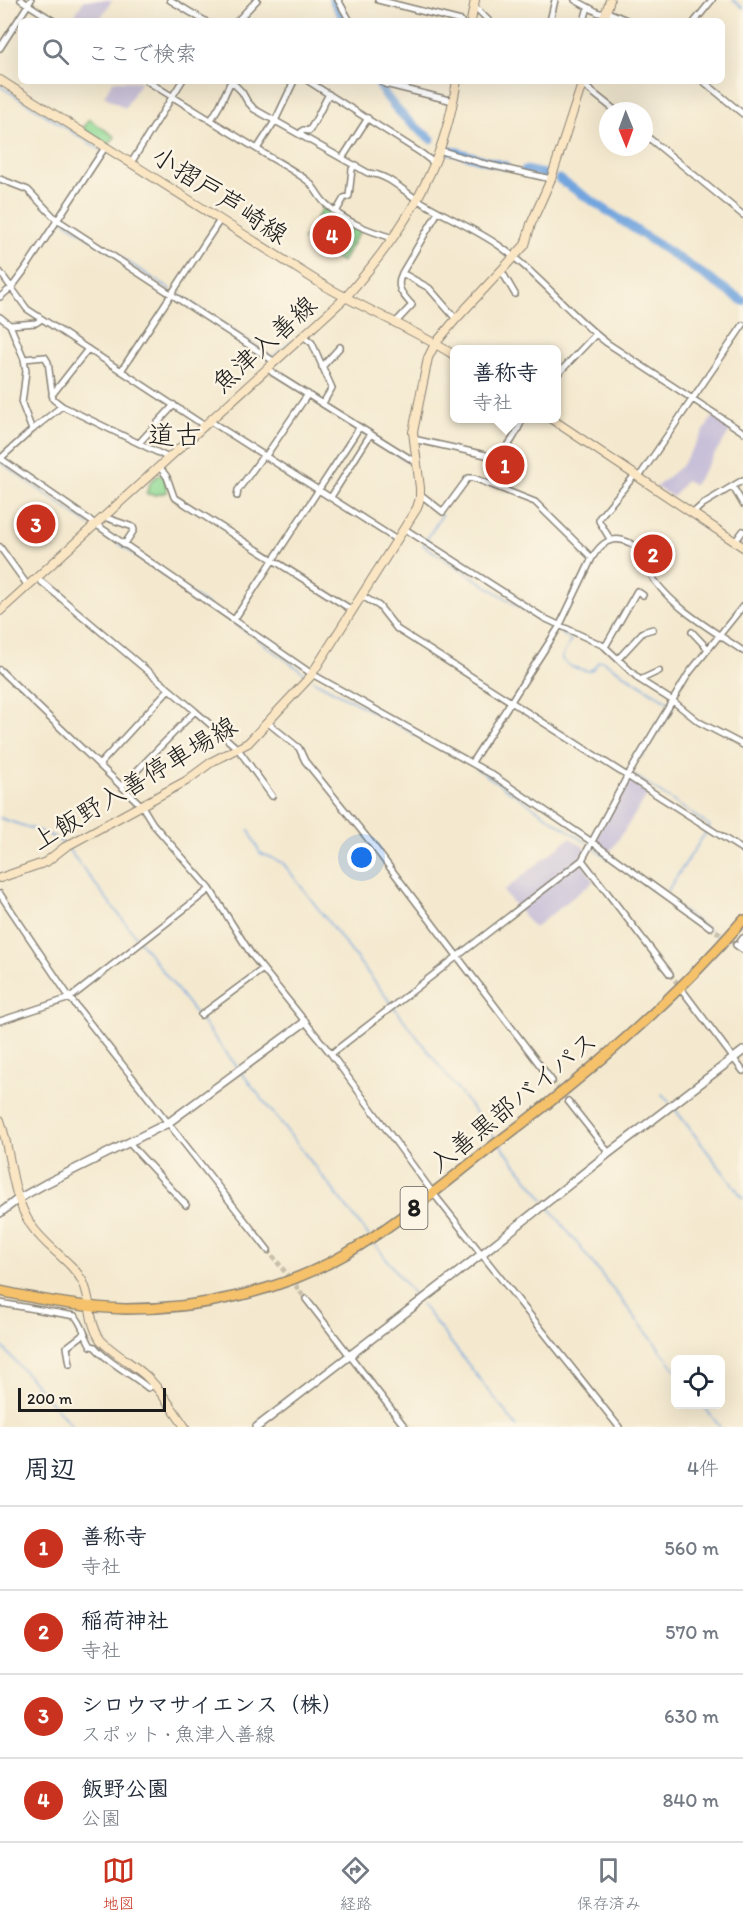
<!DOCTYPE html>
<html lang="ja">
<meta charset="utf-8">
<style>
:root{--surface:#fff;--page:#f2f2f3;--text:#1f2937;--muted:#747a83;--line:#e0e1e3;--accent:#c8321e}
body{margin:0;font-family:Itim,"Klee One",sans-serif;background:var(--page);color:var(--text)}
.controls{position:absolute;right:18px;bottom:18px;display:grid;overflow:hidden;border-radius:9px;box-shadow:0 6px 24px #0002}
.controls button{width:54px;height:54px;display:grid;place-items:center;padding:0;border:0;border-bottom:2px solid var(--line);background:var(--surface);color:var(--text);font:30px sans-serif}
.compass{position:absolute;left:599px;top:102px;width:54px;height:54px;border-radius:50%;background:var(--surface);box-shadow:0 6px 24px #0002;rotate:179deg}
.scale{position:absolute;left:18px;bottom:15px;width:148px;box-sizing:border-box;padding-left:6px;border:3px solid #1c1c1c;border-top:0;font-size:16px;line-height:21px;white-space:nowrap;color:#1c1c1c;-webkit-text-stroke:4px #fcf5e5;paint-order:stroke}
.you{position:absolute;left:362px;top:858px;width:21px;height:21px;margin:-15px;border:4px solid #fff;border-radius:50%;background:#1a73e8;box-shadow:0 0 0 9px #1a73e833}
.badge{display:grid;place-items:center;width:39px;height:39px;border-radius:50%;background:var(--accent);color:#fff;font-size:20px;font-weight:700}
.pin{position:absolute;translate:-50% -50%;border:3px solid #fff;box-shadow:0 2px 6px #0006}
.popup{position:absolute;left:450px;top:345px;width:111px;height:78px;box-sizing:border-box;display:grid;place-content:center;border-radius:9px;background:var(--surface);filter:drop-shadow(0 2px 4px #0005);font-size:20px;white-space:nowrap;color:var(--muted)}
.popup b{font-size:22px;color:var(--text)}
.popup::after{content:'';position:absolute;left:50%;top:100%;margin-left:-12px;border:12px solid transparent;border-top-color:var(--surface)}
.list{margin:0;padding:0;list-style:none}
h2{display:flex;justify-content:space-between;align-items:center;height:78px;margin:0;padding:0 24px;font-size:26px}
h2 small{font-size:20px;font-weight:400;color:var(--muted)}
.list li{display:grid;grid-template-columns:39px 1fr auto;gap:18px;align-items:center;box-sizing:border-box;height:84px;padding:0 24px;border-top:2px solid var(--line)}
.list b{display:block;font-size:22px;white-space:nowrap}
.list p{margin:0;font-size:20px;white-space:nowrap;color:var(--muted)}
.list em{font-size:20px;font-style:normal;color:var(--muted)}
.icon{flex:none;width:33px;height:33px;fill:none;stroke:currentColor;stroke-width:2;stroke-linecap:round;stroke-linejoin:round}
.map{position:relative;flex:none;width:743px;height:1427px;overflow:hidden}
.search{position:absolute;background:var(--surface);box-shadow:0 6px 24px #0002;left:18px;right:18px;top:18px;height:66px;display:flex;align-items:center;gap:15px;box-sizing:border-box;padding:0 21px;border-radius:9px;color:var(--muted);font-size:22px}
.sheet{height:414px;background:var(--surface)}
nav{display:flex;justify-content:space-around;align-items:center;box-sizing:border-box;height:84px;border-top:2px solid var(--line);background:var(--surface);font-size:16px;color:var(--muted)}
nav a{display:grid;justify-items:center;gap:3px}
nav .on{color:var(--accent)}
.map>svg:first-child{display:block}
.industrial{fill:#c8c0d8}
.green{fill:#91da95;stroke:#567b58;stroke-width:1.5}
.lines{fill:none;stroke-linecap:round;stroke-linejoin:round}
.stream{stroke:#72a5de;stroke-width:1.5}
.river{stroke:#72a5de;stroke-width:9}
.minor-tunnel{stroke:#c9c0ab;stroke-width:5;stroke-dasharray:5 2.5;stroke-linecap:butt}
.minor-casing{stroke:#888276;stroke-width:8}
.tertiary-casing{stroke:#888276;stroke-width:10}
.secondary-casing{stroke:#888276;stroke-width:10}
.trunk-casing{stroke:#888276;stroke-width:12}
.minor{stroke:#fff;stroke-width:5}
.tertiary{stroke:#fff;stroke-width:7}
.secondary{stroke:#fbe6c4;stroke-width:8}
.trunk{stroke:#f5c16b;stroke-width:9}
.labels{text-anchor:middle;stroke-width:5;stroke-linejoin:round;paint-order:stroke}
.shield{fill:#fcf5e5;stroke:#5f5d58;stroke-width:1.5}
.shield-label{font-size:24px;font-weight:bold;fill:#1c1c1c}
.street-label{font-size:26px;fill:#1c1c1c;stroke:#fcf5e5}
.neighbourhood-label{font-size:27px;fill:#1c1c1c;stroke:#fcf5e5}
</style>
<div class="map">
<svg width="743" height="1427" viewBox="0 0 743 1427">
<rect width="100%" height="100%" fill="#fcf5e5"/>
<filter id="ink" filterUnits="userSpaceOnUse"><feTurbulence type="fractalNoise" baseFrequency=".0167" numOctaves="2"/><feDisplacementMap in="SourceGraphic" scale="12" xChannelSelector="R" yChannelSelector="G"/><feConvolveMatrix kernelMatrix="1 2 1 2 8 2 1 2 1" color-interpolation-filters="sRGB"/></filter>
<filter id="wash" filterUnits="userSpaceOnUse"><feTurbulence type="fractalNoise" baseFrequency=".008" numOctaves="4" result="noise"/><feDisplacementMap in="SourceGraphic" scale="24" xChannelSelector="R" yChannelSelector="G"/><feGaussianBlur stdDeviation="1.35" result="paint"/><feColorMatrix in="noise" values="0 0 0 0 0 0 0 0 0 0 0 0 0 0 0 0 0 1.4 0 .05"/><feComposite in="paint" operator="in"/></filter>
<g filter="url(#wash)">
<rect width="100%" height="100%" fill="#f4e9cf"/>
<path class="industrial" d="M84,0h28l-13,21h-28z
M113,81h28l-16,27 -21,-12z
M714,415l18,13 -38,57 -8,-5 -13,17 -17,-10 25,-21z
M628,779l21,14 -39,59 -16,-11z
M570,838l16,10 -6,12 14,21 -60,47 -31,-37z"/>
<path class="green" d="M89,119l26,18 -6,8 -26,-16z
M324,206l37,23 -19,33 -39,-22z
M160,474l5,4 2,14 -11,3 -10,-1 5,-13z"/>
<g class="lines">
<path class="stream" d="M733,0l10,8
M0,86l101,64
M69,207l-8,12 110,71
M175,292l97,65 20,-16
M319,404l48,32
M371,438l40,26 5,28
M0,462l90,63
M442,515l-19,30 132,85
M97,529l154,106
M559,632l12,8 -9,17v3l10,7 16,4 5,-2 6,-8h4l65,41
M257,639l50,36
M313,680l123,66
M642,757l32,-50 -2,-2
M477,769l110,74
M631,773l79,53 -44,67
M0,818l48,16 15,9
M249,830l11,23 23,10 212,275
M591,846l131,93
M68,849l170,219
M241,1072l128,164
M662,1094l7,8
M674,1108l69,90
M500,1144l44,56
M548,1206l128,164
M373,1242l45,58
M421,1304l96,123
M0,1310l4,-4
M0,1344l73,83
M702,1404l18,23"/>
<path class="river" d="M333,0l12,21
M377,81c12,23 33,43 54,58
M450,150l55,16
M525,170l22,5
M559,179l184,122"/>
</g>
</g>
<g filter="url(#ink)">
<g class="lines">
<path class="minor-tunnel" d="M710,927l26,18
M670,974l12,15
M552,1081l16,20
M268,1250l38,49"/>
<defs>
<path id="minor" d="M21,0l33,21
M170,0l35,21
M338,0l12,21
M378,0l83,21
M575,0l24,13h11l19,8
M474,6l15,15
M237,21l20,-21
M550,21l5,-21
M584,21l4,-14
M695,21l17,-21
M0,48l31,-48
M147,81l110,68
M294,81l-19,40 -18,28c16,11 36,20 52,33 7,7 10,16 17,22 19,18 43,27 67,34
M308,81l113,72 13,10
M381,81l4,3 68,17
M703,81l40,33
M582,84l34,27
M211,120l9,-15 11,-24 11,11 5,9 7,8 114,64c22,2 34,18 52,28 26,16 56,28 81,46 39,28 68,67 106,96l136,89
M300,134l3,-4 6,1c8,-12 13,-25 20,-37
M644,134l99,81
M439,150l42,13 70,16
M343,157l25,-39
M131,163l51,-82
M0,179l28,11 28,29 219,143
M336,212l8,-14 5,-2 3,-27 4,-4
M438,212l-36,61 27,15 27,31
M501,270l14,24
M0,272l27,37 178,117
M0,297l12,-10 12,-16 82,-125
M0,317l10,8
M395,323l17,-18c-10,-11 -17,-18 -10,-32
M303,336l9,7 20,45 -9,15
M24,359l2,12 -4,33 10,26
M322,367l18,-20
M268,368l5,5 144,90
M121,371l99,-151
M556,376l40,-42
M52,395l36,-46
M62,406l107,52
M210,421l187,119
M413,439l82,18c14,-8 22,-25 28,-39
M140,442l34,-37
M265,457l43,-63
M0,458l312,216 179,100 101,68 118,85
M1,458l31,-28 30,-24 -9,-7 -5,-37 -3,-5 -21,2 -14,-34 26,-2 6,-4
M159,466l8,11 7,20 178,113
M639,477l104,-152
M733,487l10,17
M420,494l23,18 25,-34h6l61,24 57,56c9,-15 20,-24 38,-15 12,6 17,27 25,38 22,30 58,49 88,70
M237,496l1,-6 25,-34
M331,497l39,-62
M692,514l11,-10 40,-24
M104,517l29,10 1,3 -10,15
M405,529l139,89 60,28 36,34 33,21 26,21 44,23
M610,539l-11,-18v-3l36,-43
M735,542l8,-11
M0,547l28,39
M37,578l132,111
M362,596l17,10 18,23 346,221
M234,620l125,-192
M692,632l16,17
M605,647l32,-56 6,4
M618,659l25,-27 10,-3
M0,670l142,136 11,18 57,65 41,65 80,100 102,139 186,234
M640,680l19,-9
M267,722l32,26 6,13 64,79 183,241
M472,762l87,-135 33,-69
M99,765l70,-76 26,22
M122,786l73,-75 43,38 34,47
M582,860l88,114
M0,894l70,104 198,252
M743,938l-3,4 3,2
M736,945l7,5
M683,991l60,80
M201,1015l62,-46
M0,1021l70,-23 140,-109
M331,1054l251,-194 46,-85 61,-102 54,-67
M568,1101l41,52
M130,1144l56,61
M306,1299l99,128
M0,1303l75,13c7,7 10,21 16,30l4,1c14,17 36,26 53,41l6,-3
M70,1364l-3,-17 17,-13"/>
<path id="tertiary" d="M0,1213l18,-14 27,-15 123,-61 137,-101
M257,1427l226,-174 126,-100 134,-102"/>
<path id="secondary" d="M471,21l4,-21
M603,21l7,-21
M0,80l320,203c44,26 91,45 134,72
M550,418l193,129
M0,611l345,-313c43,-49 83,-104 101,-168 5,-16 8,-33 11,-49
M0,878l46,-16 19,-15 121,-66 27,-20 35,-18 62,-66 107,-169 3,-10v-10l-7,-56 15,-74 7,-14 21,-25 69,-74 6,-21 20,-45 32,-98
M0,1120c12,35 10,73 31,105 14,22 40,35 52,57 9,18 5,40 17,57 9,12 34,25 46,37 15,14 27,34 39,51"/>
<path id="trunk" d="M0,1291c41,9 83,17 126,18 73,0 154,-17 218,-54 55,-32 103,-74 154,-113 88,-66 173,-138 245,-222"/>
</defs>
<use href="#minor" class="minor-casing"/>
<use href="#tertiary" class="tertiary-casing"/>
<use href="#secondary" class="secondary-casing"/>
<use href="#trunk" class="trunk-casing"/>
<use href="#minor" class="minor"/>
<use href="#tertiary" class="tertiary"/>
<use href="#secondary" class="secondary"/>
<use href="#trunk" class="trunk"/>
</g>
</g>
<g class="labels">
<rect class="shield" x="400.5" y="1187" width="27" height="42" rx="4.5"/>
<g class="shield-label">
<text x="414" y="1216">8</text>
</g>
<g class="street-label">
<text transform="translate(220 195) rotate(33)" y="9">小摺戸芦崎線</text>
<text transform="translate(264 344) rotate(-42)" y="9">魚津入善線</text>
<text transform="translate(134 783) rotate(-31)" y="9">上飯野入善停車場線</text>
<text transform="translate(513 1102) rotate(-39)" y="9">入善黒部バイパス</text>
</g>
<g class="neighbourhood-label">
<text x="175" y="444">道古</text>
</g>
</g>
</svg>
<div class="controls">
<button><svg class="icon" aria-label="locate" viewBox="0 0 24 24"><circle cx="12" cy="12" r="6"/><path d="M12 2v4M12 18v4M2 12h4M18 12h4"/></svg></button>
</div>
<svg class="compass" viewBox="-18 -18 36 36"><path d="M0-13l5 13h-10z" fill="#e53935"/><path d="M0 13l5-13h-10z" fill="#747a83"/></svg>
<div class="scale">200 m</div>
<div class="you"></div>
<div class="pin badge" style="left:505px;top:465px">1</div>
<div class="popup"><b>善称寺</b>寺社</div>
<div class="pin badge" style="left:653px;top:554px">2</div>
<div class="pin badge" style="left:36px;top:524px">3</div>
<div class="pin badge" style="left:332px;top:235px">4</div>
<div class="search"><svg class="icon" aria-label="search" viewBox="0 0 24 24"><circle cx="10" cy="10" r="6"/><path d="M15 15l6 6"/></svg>ここで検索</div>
</div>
<section class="sheet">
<h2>周辺<small>4件</small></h2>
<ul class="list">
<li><span class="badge">1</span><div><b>善称寺</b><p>寺社</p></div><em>560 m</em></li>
<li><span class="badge">2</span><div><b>稲荷神社</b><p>寺社</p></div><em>570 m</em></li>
<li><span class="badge">3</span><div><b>シロウマサイエンス（株）</b><p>スポット · 魚津入善線</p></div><em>630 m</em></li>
<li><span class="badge">4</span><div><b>飯野公園</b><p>公園</p></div><em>840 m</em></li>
</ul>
</section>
<nav>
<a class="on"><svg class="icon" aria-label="map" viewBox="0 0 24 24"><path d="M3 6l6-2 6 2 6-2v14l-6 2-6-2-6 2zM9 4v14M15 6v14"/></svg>地図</a>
<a><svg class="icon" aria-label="directions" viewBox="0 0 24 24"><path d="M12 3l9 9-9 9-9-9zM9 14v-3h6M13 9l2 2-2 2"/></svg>経路</a>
<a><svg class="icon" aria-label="saved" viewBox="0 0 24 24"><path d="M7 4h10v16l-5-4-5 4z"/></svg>保存済み</a>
</nav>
